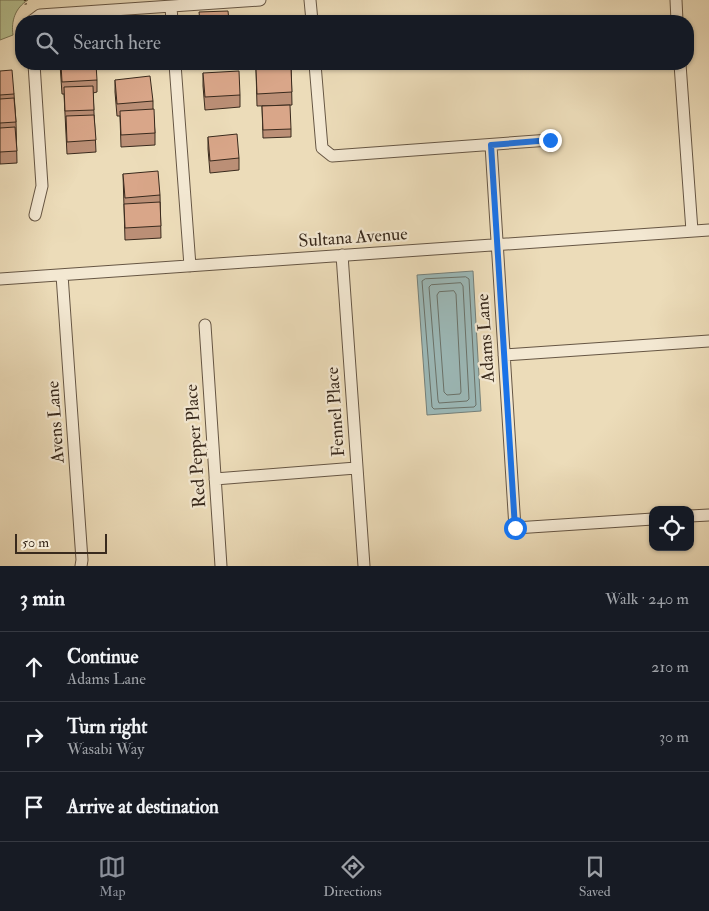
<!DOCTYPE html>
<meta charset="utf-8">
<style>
:root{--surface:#171b24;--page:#20242c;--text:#f1f3f6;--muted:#9ea1a6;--line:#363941;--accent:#8c9099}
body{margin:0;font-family:"IM FELL Double Pica",serif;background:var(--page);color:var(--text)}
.controls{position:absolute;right:15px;bottom:15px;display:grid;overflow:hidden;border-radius:10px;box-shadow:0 1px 4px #0004}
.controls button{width:45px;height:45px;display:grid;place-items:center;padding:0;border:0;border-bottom:1px solid var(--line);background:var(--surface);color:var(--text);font:25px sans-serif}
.scale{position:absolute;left:15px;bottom:12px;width:92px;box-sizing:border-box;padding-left:5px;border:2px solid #392a1d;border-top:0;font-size:14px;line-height:18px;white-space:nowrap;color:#392a1d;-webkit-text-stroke:4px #f3e8d2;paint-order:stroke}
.stop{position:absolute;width:15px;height:15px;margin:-11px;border:4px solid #1a73e8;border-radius:50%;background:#fff}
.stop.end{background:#1a73e8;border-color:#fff;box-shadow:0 1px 5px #0008}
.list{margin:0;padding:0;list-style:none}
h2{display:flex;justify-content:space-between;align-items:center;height:65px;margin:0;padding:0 20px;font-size:21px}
h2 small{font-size:16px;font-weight:400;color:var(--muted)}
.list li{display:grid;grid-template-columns:32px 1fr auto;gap:15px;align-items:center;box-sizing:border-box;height:70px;padding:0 20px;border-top:1px solid var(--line)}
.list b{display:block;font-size:19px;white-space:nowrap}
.list p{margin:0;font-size:16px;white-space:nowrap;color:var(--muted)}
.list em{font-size:16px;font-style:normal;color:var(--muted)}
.icon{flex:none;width:28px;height:28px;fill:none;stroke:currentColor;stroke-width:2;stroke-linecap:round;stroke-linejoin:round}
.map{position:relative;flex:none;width:709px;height:566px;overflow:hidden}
.search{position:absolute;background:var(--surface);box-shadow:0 1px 4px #0004;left:15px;right:15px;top:15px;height:55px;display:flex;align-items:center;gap:12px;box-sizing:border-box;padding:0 18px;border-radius:20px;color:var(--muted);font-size:19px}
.sheet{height:275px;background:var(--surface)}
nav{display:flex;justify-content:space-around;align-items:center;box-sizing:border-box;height:70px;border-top:1px solid var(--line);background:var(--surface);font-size:14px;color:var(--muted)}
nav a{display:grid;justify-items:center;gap:2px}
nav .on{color:var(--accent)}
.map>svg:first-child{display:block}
.green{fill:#b6c090;stroke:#787556}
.water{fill:#9cb9b8;stroke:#74807a}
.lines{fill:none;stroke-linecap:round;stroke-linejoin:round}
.shore{stroke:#6a726a;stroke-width:1}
.street-casing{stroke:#665644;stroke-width:13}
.path{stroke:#392a1d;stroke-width:2.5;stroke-dasharray:1 2.5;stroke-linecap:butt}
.street{stroke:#f3e8d2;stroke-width:11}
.wall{fill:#bb8f76;stroke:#392a1d}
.building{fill:#d9a689;stroke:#392a1d}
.route{stroke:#1a73e8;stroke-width:6}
.labels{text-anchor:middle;stroke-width:4.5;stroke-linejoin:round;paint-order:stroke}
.street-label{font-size:18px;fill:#392a1d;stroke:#f3e8d2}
</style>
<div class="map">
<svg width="709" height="566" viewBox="0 0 709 566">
<rect width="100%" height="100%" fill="#ecdcb9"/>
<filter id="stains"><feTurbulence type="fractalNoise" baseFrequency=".004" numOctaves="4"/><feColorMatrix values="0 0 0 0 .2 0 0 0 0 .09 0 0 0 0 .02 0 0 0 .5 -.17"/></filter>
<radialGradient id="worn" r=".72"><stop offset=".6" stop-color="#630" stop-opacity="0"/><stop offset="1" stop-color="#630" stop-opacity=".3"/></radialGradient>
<path class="green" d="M0,0h28c-13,8 -17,21 -15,35l-13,5z"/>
<path class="water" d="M473,271l8,140 -54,4 -10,-140z"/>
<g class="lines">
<path class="shore" d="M466,277l3,2 7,126 -2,2 -40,2 -2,-2 -10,-126 3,-2z
M461,283l2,3 6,113 -2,2 -28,2 -1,-3 -9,-113 2,-2z
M454,291l2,3 5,98 -1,2 -13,1 -3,-3 -7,-97 2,-3z"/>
<defs>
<path id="street" d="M310,0l2,21
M676,0l1,21
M171,7l1,14
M32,21l8,-6 220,-15
M34,64l8,122 -7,29
M175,64l15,202
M315,64l7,84 10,8 218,-16
M680,64l12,167
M491,145l24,383 138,-9
M342,255l22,311
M62,275l20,285 -1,6
M0,279l709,-49
M205,325l16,241
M504,355l205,-14
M215,479l141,-11
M690,516l19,-1"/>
</defs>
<use href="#street" class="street-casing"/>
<path class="path" d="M25,0l1,5"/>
<use href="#street" class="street"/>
</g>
<path class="wall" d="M60,64l37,16v12l-4,1 3,59 -29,2 -3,-60h-2z
M262,64h29l1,41 -35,1 -1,-37h7z
M0,71l14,23 2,28 1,41 -17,1z
M203,73l37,22v12l-35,3 -2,-24z
M115,80l38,21v8l2,24v12l-34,2 -1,-31h-3l-2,-24z
M262,106l29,23v8l-28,1z
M208,137l31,21v12l-29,3 -2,-24z
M123,174l37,21 1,43 -36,2z"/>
<path class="building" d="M228,11l1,10h-29l-1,-9z
M94,17v4h-35v-1z
M143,18v3h-28z
M61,64h35l1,16 -35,2z
M263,64h28v1l-28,2z
M291,68l1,24 -35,2 -1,-25z
M12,70l2,24 -14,1v-24z
M239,71l1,24 -35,2 -2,-24z
M150,76l3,25 -36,3 -2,-24z
M93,86l1,24 -29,1 -1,-24z
M14,98l2,24 -16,1v-24z
M290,105l1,24 -28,1 -1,-24z
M154,109l1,24 -34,2 -1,-24z
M94,115l2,25 -29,2 -1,-26z
M15,127l2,24 -17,1v-24z
M237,134l2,24 -29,3 -2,-24z
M158,171l2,24 -35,3 -2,-24z
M160,202l1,24 -36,2 -1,-24z"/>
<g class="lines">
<path class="route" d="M515,528l-24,-383 59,-5"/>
</g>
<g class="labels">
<g class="street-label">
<text transform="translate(353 237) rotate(-4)" y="6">Sultana Avenue</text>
<text transform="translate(485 338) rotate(-94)" y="6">Adams Lane</text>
<text transform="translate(335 412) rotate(-94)" y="6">Fennel Place</text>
<text transform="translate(55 422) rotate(-94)" y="6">Avens Lane</text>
<text transform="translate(195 446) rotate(-94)" y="6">Red Pepper Place</text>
</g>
</g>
<rect width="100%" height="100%" filter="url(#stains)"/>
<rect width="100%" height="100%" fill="url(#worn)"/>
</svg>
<div class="controls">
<button><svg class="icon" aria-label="locate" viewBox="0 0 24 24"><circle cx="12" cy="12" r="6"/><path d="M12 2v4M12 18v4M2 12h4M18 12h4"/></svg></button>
</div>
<div class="scale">50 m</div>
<div class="stop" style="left:515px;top:528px"></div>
<div class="stop end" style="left:550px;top:140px"></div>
<div class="search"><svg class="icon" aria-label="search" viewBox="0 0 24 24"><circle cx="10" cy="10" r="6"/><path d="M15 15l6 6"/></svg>Search here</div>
</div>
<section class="sheet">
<h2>3 min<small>Walk · 240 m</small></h2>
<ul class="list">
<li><svg class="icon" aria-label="ahead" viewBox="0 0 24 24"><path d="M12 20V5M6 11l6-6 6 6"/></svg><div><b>Continue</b><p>Adams Lane</p></div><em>210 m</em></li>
<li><svg class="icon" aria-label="right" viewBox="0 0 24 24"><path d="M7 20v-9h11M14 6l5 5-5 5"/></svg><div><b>Turn right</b><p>Wasabi Way</p></div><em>30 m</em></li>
<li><svg class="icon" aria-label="arrive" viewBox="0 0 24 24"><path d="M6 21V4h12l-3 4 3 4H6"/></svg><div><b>Arrive at destination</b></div></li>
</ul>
</section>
<nav>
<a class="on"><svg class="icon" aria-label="map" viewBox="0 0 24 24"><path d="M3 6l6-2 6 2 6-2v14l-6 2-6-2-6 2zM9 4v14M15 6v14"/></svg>Map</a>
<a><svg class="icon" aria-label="directions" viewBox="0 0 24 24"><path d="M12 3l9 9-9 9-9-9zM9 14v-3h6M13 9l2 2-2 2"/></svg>Directions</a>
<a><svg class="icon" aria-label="saved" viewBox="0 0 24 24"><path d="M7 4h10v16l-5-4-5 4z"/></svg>Saved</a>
</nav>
